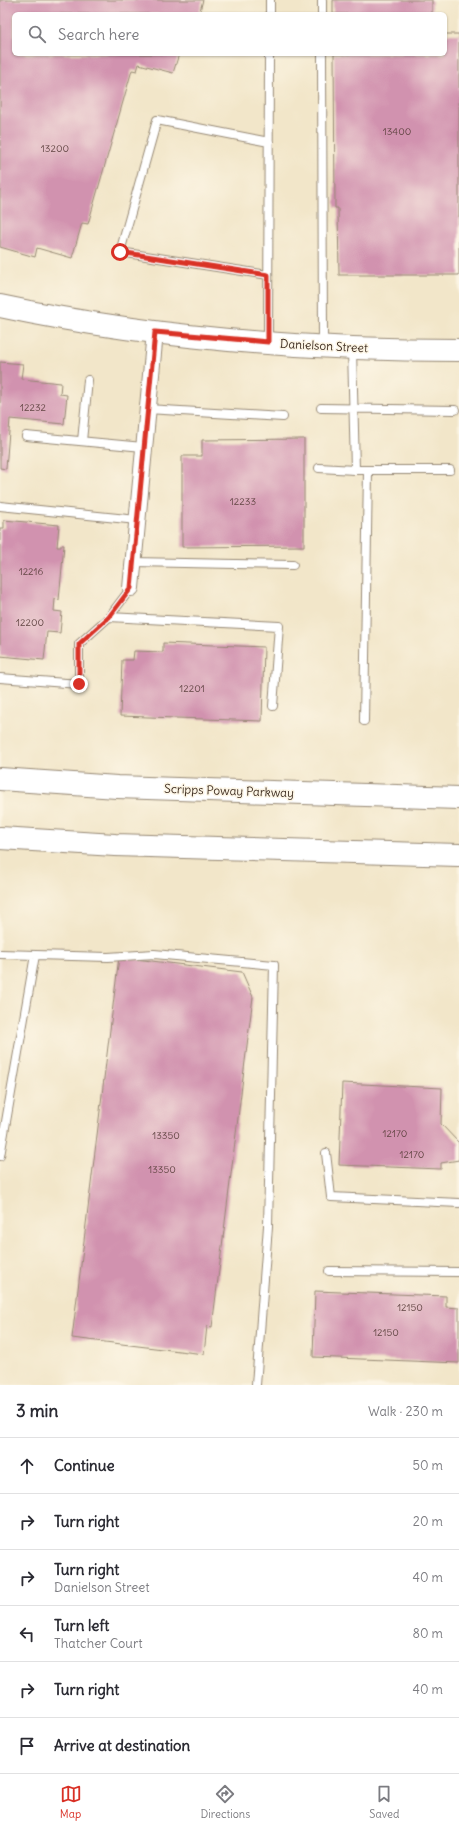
<!DOCTYPE html>
<meta charset="utf-8">
<style>
:root{--surface:#fff;--page:#f7f7f7;--text:#2b2b33;--muted:#7c7c81;--line:#e1e1e2;--accent:#d93025}
body{margin:0;font-family:Delius,sans-serif;background:var(--page);color:var(--text)}
.stop{position:absolute;width:12px;height:12px;margin:-9px;border:3px solid #d93025;border-radius:50%;background:#fff}
.stop.end{background:#d93025;border-color:#fff;box-shadow:0 1px 4px #0008}
.list{margin:0;padding:0;list-style:none}
h2{display:flex;justify-content:space-between;align-items:center;height:52px;margin:0;padding:0 16px;font-size:17px}
h2 small{font-size:13px;font-weight:400;color:var(--muted)}
.list li{display:grid;grid-template-columns:26px 1fr auto;gap:12px;align-items:center;box-sizing:border-box;height:56px;padding:0 16px;border-top:1px solid var(--line)}
.list b{display:block;font-size:15px;white-space:nowrap}
.list p{margin:0;font-size:13px;white-space:nowrap;color:var(--muted)}
.list em{font-size:13px;font-style:normal;color:var(--muted)}
.icon{flex:none;width:22px;height:22px;fill:none;stroke:currentColor;stroke-width:2;stroke-linecap:round;stroke-linejoin:round}
.map{position:relative;flex:none;width:459px;height:1385px;overflow:hidden}
.search{position:absolute;background:var(--surface);box-shadow:0 1px 3px #0004;left:12px;right:12px;top:12px;height:44px;display:flex;align-items:center;gap:10px;box-sizing:border-box;padding:0 14px;border-radius:6px;color:var(--muted);font-size:15px}
.sheet{height:388px;background:var(--surface)}
nav{display:flex;justify-content:space-around;align-items:center;box-sizing:border-box;height:56px;border-top:1px solid var(--line);background:var(--surface);font-size:11px;color:var(--muted)}
nav a{display:grid;justify-items:center;gap:2px}
nav .on{color:var(--accent)}
.map>svg:first-child{display:block}
.building{fill:#d192af}
.lines{fill:none;stroke-linecap:round;stroke-linejoin:round}
.lane-casing{stroke:#968874;stroke-width:10}
.street-casing{stroke:#968874;stroke-width:18}
.secondary-casing{stroke:#968874;stroke-width:24}
.primary-casing{stroke:#968874;stroke-width:24}
.lane{stroke:#fff;stroke-width:8}
.street{stroke:#fff;stroke-width:16}
.secondary{stroke:#fff;stroke-width:22}
.primary{stroke:#fff;stroke-width:22}
.route{stroke:#d93025;stroke-width:5}
.labels{text-anchor:middle;stroke-width:3;stroke-linejoin:round;paint-order:stroke}
.number-label{font-size:10px;fill:#604442}
.street-label{font-size:12px;fill:#3b2a1e;stroke:#fcf5e5}
</style>
<div class="map">
<svg width="459" height="1385" viewBox="0 0 459 1385">
<rect width="100%" height="100%" fill="#fcf5e5"/>
<filter id="ink" filterUnits="userSpaceOnUse"><feTurbulence type="fractalNoise" baseFrequency=".025" numOctaves="2"/><feDisplacementMap in="SourceGraphic" scale="8" xChannelSelector="R" yChannelSelector="G"/><feConvolveMatrix kernelMatrix="1 2 1 2 8 2 1 2 1" color-interpolation-filters="sRGB"/></filter>
<filter id="wash" filterUnits="userSpaceOnUse"><feTurbulence type="fractalNoise" baseFrequency=".012" numOctaves="4" result="noise"/><feDisplacementMap in="SourceGraphic" scale="16" xChannelSelector="R" yChannelSelector="G"/><feGaussianBlur stdDeviation="0.9" result="paint"/><feColorMatrix in="noise" values="0 0 0 0 0 0 0 0 0 0 0 0 0 0 0 0 0 1.4 0 .05"/><feComposite in="paint" operator="in"/></filter>
<g filter="url(#wash)">
<rect width="100%" height="100%" fill="#f2e6c9"/>
<g id="blocks">
<path class="building" d="M0,0h203l-4,14h-185v40h165l-6,19 -34,-9 -2,7 -5,-1 -44,154 -6,-1 -10,35 -35,-10 -2,9 -35,-10z
M333,0h99v14h-99z
M445,34h14v241h-120l-1,-67h-3l-1,-154h111z
M0,362l23,2 -2,15 40,4 -1,11 7,1 -3,29 -54,-5 -4,50 -6,-1z
M304,439v107l-122,1v-91h20v-16z
M4,520l55,5 -2,22h4v-2h3l-5,55 -4,-1 -1,12 8,1 -2,21 -13,-1 -3,28 -44,-4v-128h4z
M163,643l101,4 -2,74 -142,-5 2,-56h11l1,-9 29,1z
M119,957l123,15 11,25 -41,330 -5,-1 -3,28 -132,-16z
M342,1083l100,5 -1,36 18,19v17l-18,3v6l-102,-4z
M315,1291l131,5v11l13,1v55l-146,-6z"/>
</g>
</g>
<g filter="url(#ink)">
<use href="#blocks" fill-opacity="0" stroke="#968874" stroke-width="1"/>
<g class="lines">
<defs>
<path id="lane" d="M322,0v14
M270,14v-14
M322,54l1,291
M268,275l-148,-23 37,-132 112,22
M268,343l1,-289
M321,408l134,2
M147,409l136,8
M26,436l117,11
M82,441l6,-61
M319,468l36,2 -3,-121
M355,470h95
M0,506l137,14
M133,562l160,3
M109,617l170,9 -6,80
M0,678l79,6v-40l30,-27 22,-29
M364,721l4,-251
M0,954l108,3 46,-3 120,11 -6,261 -12,159
M326,1153l5,44 128,6
M0,1156l35,-201
M329,1271l130,1"/>
<path id="street" d="M131,588l24,-256"/>
<path id="secondary" d="M0,306c150,32 306,44 459,44"/>
<path id="primary" d="M0,779l117,8 342,11
M0,838l115,7 344,10"/>
</defs>
<use href="#lane" class="lane-casing"/>
<use href="#street" class="street-casing"/>
<use href="#secondary" class="secondary-casing"/>
<use href="#primary" class="primary-casing"/>
<use href="#lane" class="lane"/>
<use href="#street" class="street"/>
<use href="#secondary" class="secondary"/>
<use href="#primary" class="primary"/>
</g>
</g>
<g class="lines" filter="url(#ink)">
<path class="route" d="M79,684v-40l30,-27 22,-29 24,-256 113,10v-67l-148,-23"/>
</g>
<g class="labels">
<g class="number-label">
<text x="397" y="135">13400</text>
<text x="55" y="152">13200</text>
<text x="33" y="411">12232</text>
<text x="243" y="505">12233</text>
<text x="31" y="575">12216</text>
<text x="30" y="626">12200</text>
<text x="192" y="692">12201</text>
<text x="395" y="1137">12170</text>
<text x="166" y="1139">13350</text>
<text x="412" y="1158">12170</text>
<text x="162" y="1173">13350</text>
<text x="410" y="1311">12150</text>
<text x="386" y="1336">12150</text>
</g>
<g class="street-label">
<text transform="translate(324 346) rotate(3)" y="4">Danielson Street</text>
<text transform="translate(229 791) rotate(2)" y="4">Scripps Poway Parkway</text>
</g>
</g>
</svg>
<div class="stop" style="left:120px;top:252px"></div>
<div class="stop end" style="left:79px;top:684px"></div>
<div class="search"><svg class="icon" aria-label="search" viewBox="0 0 24 24"><circle cx="10" cy="10" r="6"/><path d="M15 15l6 6"/></svg>Search here</div>
</div>
<section class="sheet">
<h2>3 min<small>Walk · 230 m</small></h2>
<ul class="list">
<li><svg class="icon" aria-label="ahead" viewBox="0 0 24 24"><path d="M12 20V5M6 11l6-6 6 6"/></svg><div><b>Continue</b></div><em>50 m</em></li>
<li><svg class="icon" aria-label="right" viewBox="0 0 24 24"><path d="M7 20v-9h11M14 6l5 5-5 5"/></svg><div><b>Turn right</b></div><em>20 m</em></li>
<li><svg class="icon" aria-label="right" viewBox="0 0 24 24"><path d="M7 20v-9h11M14 6l5 5-5 5"/></svg><div><b>Turn right</b><p>Danielson Street</p></div><em>40 m</em></li>
<li><svg class="icon" aria-label="left" viewBox="0 0 24 24"><path d="M17 20v-9H6M10 6l-5 5 5 5"/></svg><div><b>Turn left</b><p>Thatcher Court</p></div><em>80 m</em></li>
<li><svg class="icon" aria-label="right" viewBox="0 0 24 24"><path d="M7 20v-9h11M14 6l5 5-5 5"/></svg><div><b>Turn right</b></div><em>40 m</em></li>
<li><svg class="icon" aria-label="arrive" viewBox="0 0 24 24"><path d="M6 21V4h12l-3 4 3 4H6"/></svg><div><b>Arrive at destination</b></div></li>
</ul>
</section>
<nav>
<a class="on"><svg class="icon" aria-label="map" viewBox="0 0 24 24"><path d="M3 6l6-2 6 2 6-2v14l-6 2-6-2-6 2zM9 4v14M15 6v14"/></svg>Map</a>
<a><svg class="icon" aria-label="directions" viewBox="0 0 24 24"><path d="M12 3l9 9-9 9-9-9zM9 14v-3h6M13 9l2 2-2 2"/></svg>Directions</a>
<a><svg class="icon" aria-label="saved" viewBox="0 0 24 24"><path d="M7 4h10v16l-5-4-5 4z"/></svg>Saved</a>
</nav>
